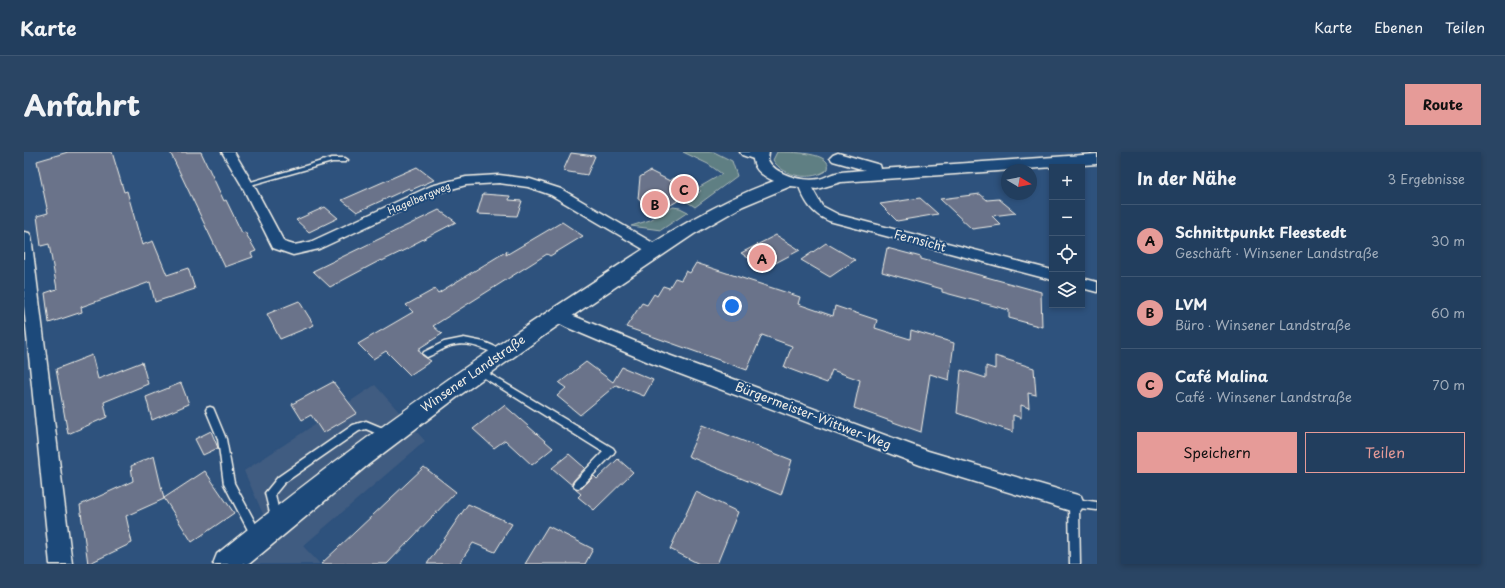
<!DOCTYPE html>
<html lang="de">
<meta charset="utf-8">
<style>
:root{--surface:#223e5e;--page:#2a4564;--text:#f1f3f6;--muted:#a2aebc;--line:#3f5773;--accent:#e69b98}
body{margin:0;font-family:"Playpen Sans",sans-serif;background:var(--page);color:var(--text)}
.controls{position:absolute;right:12px;top:12px;display:grid;overflow:hidden;border-radius:0px;box-shadow:0 2px 6px #0003}
.controls button{width:36px;height:36px;display:grid;place-items:center;padding:0;border:0;border-bottom:1px solid var(--line);background:var(--surface);color:var(--text);font:20px sans-serif}
.compass{position:absolute;left:977px;top:12px;width:36px;height:36px;border-radius:50%;background:var(--surface);box-shadow:0 2px 6px #0003;rotate:100deg}
.you{position:absolute;left:708px;top:154px;width:14px;height:14px;margin:-10px;border:3px solid #fff;border-radius:50%;background:#1a73e8;box-shadow:0 0 0 6px #1a73e833}
.badge{display:grid;place-items:center;width:26px;height:26px;border-radius:50%;background:var(--accent);color:#111;font-size:13px;font-weight:700}
.pin{position:absolute;translate:-50% -50%;border:2px solid #fff;box-shadow:0 1px 4px #0006}
.list{margin:0;padding:0;list-style:none}
h2{display:flex;justify-content:space-between;align-items:center;height:52px;margin:0;padding:0 16px;font-size:17px}
h2 small{font-size:13px;font-weight:400;color:var(--muted)}
.list li{display:grid;grid-template-columns:26px 1fr auto;gap:12px;align-items:center;box-sizing:border-box;height:72px;padding:0 16px;border-top:1px solid var(--line)}
.list b{display:block;font-size:15px;white-space:nowrap}
.list p{margin:0;font-size:13px;white-space:nowrap;color:var(--muted)}
.list em{font-size:13px;font-style:normal;color:var(--muted)}
.actions{display:flex;gap:8px;padding:12px 16px}
.actions a{flex:1;padding:9px 0;border:1px solid var(--accent);border-radius:0px;text-align:center;font-size:14px;color:var(--accent)}
.actions .main{background:var(--accent);color:#111}
.icon{flex:none;width:22px;height:22px;fill:none;stroke:currentColor;stroke-width:2;stroke-linecap:round;stroke-linejoin:round}
.map{position:relative;flex:none;width:1073px;height:412px;overflow:hidden;border-radius:0px}
header{display:flex;align-items:center;gap:24px;box-sizing:border-box;height:56px;padding:0 20px;background:var(--surface);border-bottom:1px solid var(--line)}
header strong{font-size:19px}
nav{display:flex;gap:22px;margin-inline-start:auto;font-size:14px}
.intro{display:flex;align-items:center;justify-content:space-between;box-sizing:border-box;height:96px;padding:0 24px}
h1{margin:0;font-size:28px}
.button{padding:10px 18px;border-radius:0px;background:var(--accent);color:#111;font-size:14px;font-weight:700}
main{display:flex;gap:24px;padding:0 24px}
aside{flex:1;background:var(--surface);border-radius:0px;box-shadow:0 2px 6px #0003}
.map>svg:first-child{display:block}
.built{fill:#405c81}
.green{fill:#5f7f83;stroke:#aab8b6}
.building{fill:#6a738a;stroke:#f4f1e8}
.lines{fill:none;stroke-linecap:round;stroke-linejoin:round}
.lane-casing{stroke:#f4f1e8;stroke-width:3}
.street-casing{stroke:#f4f1e8;stroke-width:3}
.secondary-casing{stroke:#f4f1e8;stroke-width:3}
.lane{fill:#1f4a7a;fill-rule:evenodd}
.street{fill:#1f4a7a;fill-rule:evenodd}
.secondary{fill:#1f4a7a;fill-rule:evenodd}
.labels{text-anchor:middle;stroke-width:4;stroke-linejoin:round;paint-order:stroke}
.far-street-label{font-size:10px;fill:#f4f1e8;stroke:#1f4a7a}
.street-label{font-size:12px;fill:#f4f1e8;stroke:#1f4a7a}
</style>
<header>
<strong>Karte</strong>
<nav><a>Karte</a><a>Ebenen</a><a>Teilen</a></nav>
</header>
<div class="intro"><h1>Anfahrt</h1><a class="button">Route</a></div>
<main>
<div class="map">
<svg width="1073" height="412" viewBox="0 0 1073 412">
<rect width="100%" height="100%" fill="#2e527d"/>
<filter id="ink" filterUnits="userSpaceOnUse"><feTurbulence type="fractalNoise" baseFrequency=".025" numOctaves="2"/><feDisplacementMap in="SourceGraphic" scale="8" xChannelSelector="R" yChannelSelector="G"/><feConvolveMatrix kernelMatrix="1 2 1 2 8 2 1 2 1" color-interpolation-filters="sRGB"/></filter>
<g filter="url(#ink)">
<path class="built" d="M351,233l50,56 -122,105 17,18h-67l23,-21 -32,-72z"/>
<path class="green" d="M659,0h31l18,9 5,15 -42,31 -9,-6 15,-10 -3,-3 24,-14 -14,-10z
M753,0c13,0 56,0 51,17 -15,13 -45,8 -55,-9z
M649,55l7,1 8,4 -27,18 -30,-4 19,-6z"/>
<path class="building" d="M44,0h44l12,40 3,-1 15,54 11,-4 14,34 21,-7 7,21 -40,13 -5,-20 -69,25 1,5 -33,11 -4,-30 12,-4 -8,-45 -8,2 -4,-30 11,-3 -11,-52z
M146,0h31l23,49 2,-1 16,33 3,-1 11,19 -5,2 2,4 -28,10z
M547,1l24,3 -8,19 -24,-4z
M393,15l17,13 -23,10 -2,-2 -52,24 -15,-12z
M626,19l20,10 4,-3 22,12 -37,22 -21,-13 2,-22z
M459,42l27,2 -1,4 13,1 -5,15 -40,-2z
M956,42l7,6 12,-1 17,14 -24,3 9,9 -29,4 -32,-30z
M896,46l18,16 -41,7 -17,-17z
M301,55l13,11 -29,14 -13,-12z
M415,58l17,12 -42,22 1,1 -33,16 -1,-1 -51,27 -17,-16z
M538,70l21,14 -33,20 -3,-2 -114,72 9,8 -24,15 4,6 9,6 -21,14 -24,-24 -13,8 -15,-15 55,-32 -7,-7 29,-16 3,4 69,-42 -1,4z
M752,83l24,15 -36,19 -23,-16z
M802,91l29,17 -25,17 -29,-17z
M863,96l34,9v2l120,33 1,35 -33,-9v-8l-67,-18v-3l-60,-17z
M672,111l104,34 -2,7 35,12 2,-10 42,14 -2,8 35,11 1,-9 43,13 -5,37 -19,-6 -9,58 -67,-24 6,-28 -28,-10 -5,13 -43,-16 8,-21 -30,-11 -15,35 -121,-43 16,-24 5,2 7,-11 3,2 6,-10 6,2 6,-10 6,2 5,-9 4,2z
M275,149l15,24 -34,14 -13,-25z
M68,203l6,24 44,-17 6,22 -44,18 3,15 -39,17 -12,-65z
M971,204l39,12 2,27 -8,-2 1,15 -8,-3v13l-8,-3v17l-56,-19 4,-43 25,8v-12l9,3z
M562,210l27,20 9,-15 31,13 -9,16 -28,-11 -36,30 -23,-19 9,-8 -7,-5z
M309,230l24,31 -34,20 -12,-18 -9,5 -10,-16z
M157,231l8,21 -37,16 -6,-23z
M480,253l49,43 -21,17 -27,-25 -11,8 -21,-19z
M678,273l90,35 -11,35 -93,-39z
M187,279l7,17 -15,7 -8,-16z
M545,302l16,14 -11,12 -2,3 1,3 -21,-18z
M130,304l10,43 -38,17 6,27 -44,21 -8,-59 53,-24 -2,-15z
M594,307l15,13 -39,38 -16,-13 3,-3 -6,-5 7,-1 12,-12 3,3z
M400,315l32,25 -69,72h-66z
M181,319l29,42 -42,29 -28,-44z
M672,340l42,20 -21,52h-18l-29,-15z
M444,352l44,20 -17,28 -22,-9 -14,21h-32z
M524,374l45,23 -8,15h-60z"/>
<g class="lines">
<defs>
<path id="lane" d="M308,6h13l3,2 -3,2h-13l-85,24 -3,-2z
M440,186l20,4 21,9 1,2 -4,3c-18,-6 -32,-16 -52,-10 -8,3 -15,8 -23,11l-4,-3 1,-2 20,-10z
M454,215l135,81 2,3 -2,3 -32,33 -3,1 -3,-1 -2,-3 2,-3 28,-29 -128,-80 -1,-2 1,-2z
M186,255l3,1 1,2 12,29 8,44 22,41 7,6 1,3 -1,3 -4,2 -11,-8 -24,-46 -6,-45 -12,-29 1,-2z
M342,269l24,10 1,3 -1,3 -3,1 -21,-9 -7,2 -75,52 -9,11 5,24 -2,3 -3,2 -3,-2 -7,-28 13,-16 75,-52z
M1050,347l23,3v8l-18,-2 1,56h-10l-1,-61 2,-3z"/>
<path id="street" d="M198,0h12l19,32 31,58 10,3 16,-3 121,-56 35,-9 33,-2 31,4 31,10 99,58 2,3 -2,3h-10l-99,-58 -23,-8 -29,-4 -33,2 -25,7 -122,57 -26,6 -20,-7 -32,-64z
M716,0h17l8,5 -6,4 -17,-6z
M780,28l4,1 14,25 17,9 213,55v10l-223,-59c-18,-8 -24,-19 -31,-37z
M0,80l5,1 2,3 41,328h-22l-26,-258z
M1058,126l15,4v10l-15,-4z
M533,157l106,44 265,98 146,43 7,2 3,7 -3,7 -7,2 -154,-47 -269,-102 -85,-36 -15,-8 -2,-4 2,-4z"/>
<path id="secondary" d="M729,0h16l-1,8c7,15 35,22 51,19 6,-1 11,-5 17,-6 9,-2 19,-2 29,-3l-32,-9 -3,-3 3,-3 5,-2 42,12 1,4 216,-15v10l-256,18 -24,7 -26,-3 -48,20 -49,28 -141,95 -93,66 -91,69 -120,100h-36l4,-10c116,-94 236,-181 361,-262 63,-41 125,-85 196,-111 -13,-6 -23,-13 -21,-29z"/>
</defs>
<use href="#lane" class="lane-casing"/>
<use href="#street" class="street-casing"/>
<use href="#secondary" class="secondary-casing"/>
<use href="#lane" class="lane"/>
<use href="#street" class="street"/>
<use href="#secondary" class="secondary"/>
</g>
</g>
<g class="labels">
<g class="far-street-label">
<text transform="translate(395 46) rotate(-23)" y="4">Hagelbergweg</text>
</g>
<g class="street-label">
<text transform="translate(896 89) rotate(15)" y="4">Fernsicht</text>
<text transform="translate(449 222) rotate(-35)" y="4">Winsener Landstraße</text>
<text transform="translate(789 264) rotate(21)" y="4">Bürgermeister-Wittwer-Weg</text>
</g>
</g>
</svg>
<div class="controls">
<button>+</button>
<button>−</button>
<button><svg class="icon" aria-label="locate" viewBox="0 0 24 24"><circle cx="12" cy="12" r="6"/><path d="M12 2v4M12 18v4M2 12h4M18 12h4"/></svg></button>
<button><svg class="icon" aria-label="layers" viewBox="0 0 24 24"><path d="M12 4l9 5-9 5-9-5zM3 14l9 5 9-5"/></svg></button>
</div>
<svg class="compass" viewBox="-18 -18 36 36"><path d="M0-13l5 13h-10z" fill="#e53935"/><path d="M0 13l5-13h-10z" fill="#a2aebc"/></svg>
<div class="you"></div>
<div class="pin badge" style="left:738px;top:106px">A</div>
<div class="pin badge" style="left:631px;top:52px">B</div>
<div class="pin badge" style="left:660px;top:37px">C</div>
</div>
<aside>
<h2>In der Nähe<small>3 Ergebnisse</small></h2>
<ul class="list">
<li><span class="badge">A</span><div><b>Schnittpunkt Fleestedt</b><p>Geschäft · Winsener Landstraße</p></div><em>30 m</em></li>
<li><span class="badge">B</span><div><b>LVM</b><p>Büro · Winsener Landstraße</p></div><em>60 m</em></li>
<li><span class="badge">C</span><div><b>Café Malina</b><p>Café · Winsener Landstraße</p></div><em>70 m</em></li>
</ul>
<div class="actions"><a class="main">Speichern</a><a>Teilen</a></div>
</aside>
</main>
